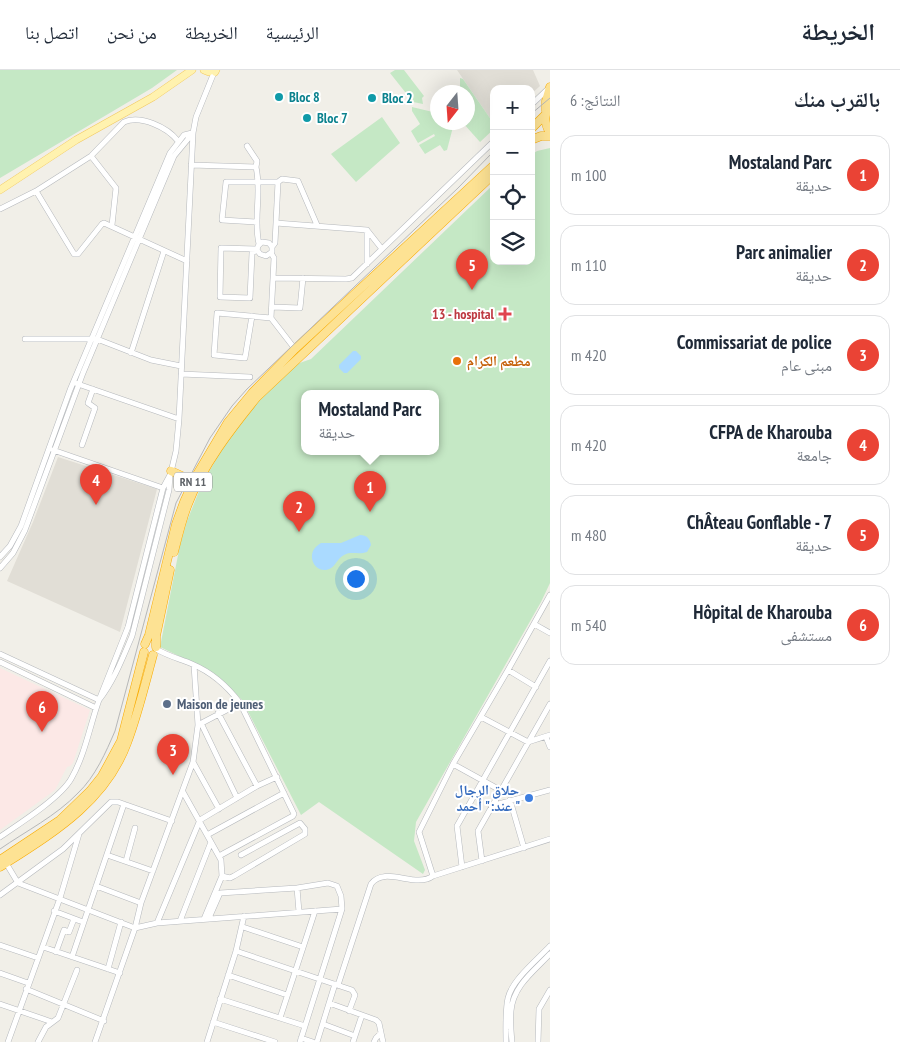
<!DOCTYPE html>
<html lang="ar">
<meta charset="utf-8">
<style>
:root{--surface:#fff;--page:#f2f2f3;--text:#1f2937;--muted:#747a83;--line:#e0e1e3;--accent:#ea4335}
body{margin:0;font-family:"PT Sans Narrow","Noto Naskh Arabic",sans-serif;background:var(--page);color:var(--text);direction:rtl}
.controls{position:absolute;right:15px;top:15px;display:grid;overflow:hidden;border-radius:10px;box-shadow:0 5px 20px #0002}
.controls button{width:45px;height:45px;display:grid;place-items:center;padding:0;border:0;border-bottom:1px solid var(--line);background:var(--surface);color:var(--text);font:25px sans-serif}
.compass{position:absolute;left:430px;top:15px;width:45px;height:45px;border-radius:50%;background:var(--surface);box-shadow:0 5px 20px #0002;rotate:197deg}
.you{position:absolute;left:355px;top:508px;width:18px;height:18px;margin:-12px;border:4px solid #fff;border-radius:50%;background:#1a73e8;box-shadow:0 0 0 8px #1a73e833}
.badge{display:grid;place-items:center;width:32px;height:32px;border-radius:50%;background:var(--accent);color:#fff;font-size:16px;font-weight:700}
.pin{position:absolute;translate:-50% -41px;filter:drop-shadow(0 1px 2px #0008)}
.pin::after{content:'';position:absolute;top:26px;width:18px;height:15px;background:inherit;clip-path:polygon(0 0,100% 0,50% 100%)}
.popup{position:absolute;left:301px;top:320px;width:138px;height:65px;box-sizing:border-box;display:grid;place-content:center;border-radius:10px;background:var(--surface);filter:drop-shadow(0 1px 4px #0005);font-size:16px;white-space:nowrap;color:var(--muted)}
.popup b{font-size:19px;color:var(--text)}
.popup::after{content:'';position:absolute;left:50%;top:100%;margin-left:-10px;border:10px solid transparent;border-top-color:var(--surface)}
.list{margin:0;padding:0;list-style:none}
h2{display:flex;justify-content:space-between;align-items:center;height:65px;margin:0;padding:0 20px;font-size:21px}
h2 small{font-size:16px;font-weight:400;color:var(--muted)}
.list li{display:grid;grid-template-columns:32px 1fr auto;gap:15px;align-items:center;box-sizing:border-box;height:80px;margin:0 10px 10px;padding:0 10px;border:1px solid var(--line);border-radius:15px}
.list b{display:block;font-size:19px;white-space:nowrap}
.list p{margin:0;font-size:16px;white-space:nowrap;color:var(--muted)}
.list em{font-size:16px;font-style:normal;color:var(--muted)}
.icon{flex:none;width:28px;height:28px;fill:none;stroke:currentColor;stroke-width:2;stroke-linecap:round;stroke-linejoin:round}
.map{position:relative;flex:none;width:550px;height:972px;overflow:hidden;direction:ltr}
header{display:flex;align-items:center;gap:30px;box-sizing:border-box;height:70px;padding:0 25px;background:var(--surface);border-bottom:1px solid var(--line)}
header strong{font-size:24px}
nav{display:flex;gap:28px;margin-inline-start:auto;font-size:18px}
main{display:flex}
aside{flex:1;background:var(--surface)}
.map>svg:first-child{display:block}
.education{fill:#e1ded6}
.medical{fill:#fce8e6}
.green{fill:#c5e8c5;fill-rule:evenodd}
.water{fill:#aadaff}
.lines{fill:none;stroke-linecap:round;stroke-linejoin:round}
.minor-casing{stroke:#b5b8bc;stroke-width:6}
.major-casing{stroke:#f2c960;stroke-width:8}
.highway-casing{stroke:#f9ab00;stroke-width:9}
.minor{stroke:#fff;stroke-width:5}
.major{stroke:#fff2af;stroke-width:7}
.highway{stroke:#fde293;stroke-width:8}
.tram{stroke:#b6b7b8;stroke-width:1}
.culture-dot{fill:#0f9aa8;stroke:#fff;stroke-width:2}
.health-dot{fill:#e0444e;stroke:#fff;stroke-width:2}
.food-dot{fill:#e8710a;stroke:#fff;stroke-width:2}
.service-dot{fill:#5c6f8a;stroke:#fff;stroke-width:2}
.shop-dot{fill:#3f7fe0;stroke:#fff;stroke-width:2}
.labels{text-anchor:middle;stroke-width:4;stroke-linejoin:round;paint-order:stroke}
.shield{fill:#fff;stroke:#8f9295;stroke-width:1}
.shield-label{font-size:12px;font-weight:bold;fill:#5f6368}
.culture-label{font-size:14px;font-weight:bold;fill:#0d838f;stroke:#fff;text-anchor:start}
.health-label{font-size:14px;font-weight:bold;fill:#be3a42;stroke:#fff;text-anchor:end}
.food-label{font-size:14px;font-weight:bold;fill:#c56008;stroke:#fff;text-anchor:start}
.service-label{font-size:14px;font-weight:bold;fill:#4e5e75;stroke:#fff;text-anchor:start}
.shop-label{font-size:14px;font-weight:bold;fill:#366cbe;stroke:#fff;text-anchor:end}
</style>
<header>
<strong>الخريطة</strong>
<nav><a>الرئيسية</a><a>الخريطة</a><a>من نحن</a><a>اتصل بنا</a></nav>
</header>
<main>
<aside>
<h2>بالقرب منك<small>النتائج: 6</small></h2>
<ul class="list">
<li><span class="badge">1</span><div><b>Mostaland Parc</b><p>حديقة</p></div><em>100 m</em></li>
<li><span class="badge">2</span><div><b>Parc animalier</b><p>حديقة</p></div><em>110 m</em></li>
<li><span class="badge">3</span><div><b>Commissariat de police</b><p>مبنى عام</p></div><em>420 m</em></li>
<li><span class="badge">4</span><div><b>CFPA de Kharouba</b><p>جامعة</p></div><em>420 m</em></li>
<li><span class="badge">5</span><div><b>7 - ChÂteau Gonflable</b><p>حديقة</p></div><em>480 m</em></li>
<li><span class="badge">6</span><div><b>Hôpital de Kharouba</b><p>مستشفى</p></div><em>540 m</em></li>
</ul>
</aside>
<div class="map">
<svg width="550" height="972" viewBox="0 0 550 972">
<rect width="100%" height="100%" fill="#f1efe8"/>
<path class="education" d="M457,0h76l7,16 -9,8v-5h-37v35z
M58,387l99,32 -37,143 -113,-51 26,-59z"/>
<path class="medical" d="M0,598l90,42 -17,53 -3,3 -3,1 -12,23 -55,40z"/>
<path class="green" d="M0,0h177l-25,18 -152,90z
M395,0h9l20,26 -2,2 1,6 -10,-2 -23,-29z
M460,8l3,1 31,45v5l-14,13 -17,-19 5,-1v-30h-8z
M412,37l25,6 1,9 16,1 -7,27 -3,1 -4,-6 -15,9 -6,-9 16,-9 -1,-2 -16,9 -7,-12 9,-7 -8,-13z
M382,47l18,26 -44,39 -25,-28z
M550,78v435l-9,19 -125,220 -2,19 11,29 -2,4 -104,-72 -18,13 -59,-115 -15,-15 -17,-14 -50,-24 20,-102 7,-24 14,-35 17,-30 22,-35 18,-23 36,-33 17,-6 183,-175v77h37v-106l6,-4zM305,323h130v58h-130z"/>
<path class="water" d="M353,281h3l5,5v3l-14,14h-3l-5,-5v-3z
M360,465c7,0 10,4 11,10l-4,7c-8,3 -16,-1 -23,3 -8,4 -8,13 -18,15 -10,1 -17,-10 -13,-19 2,-4 5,-6 8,-8h20z"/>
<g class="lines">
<defs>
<path id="minor" d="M531,35l19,-18
M247,76l10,15 -1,6
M91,86l25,32 -4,37
M191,95l65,2c6,26 -3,52 3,77
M278,112l4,-3 16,2 19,44
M36,121l38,63h4l24,-30 2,-1 83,38
M0,139l36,-18 55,-35 33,-34c17,-7 43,5 54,19
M257,152l-35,-2 4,-38h52l-3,61 -3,4
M276,153l91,7 15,19
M257,179l-36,-1 -1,49 30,1 2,-45 5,-3 1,-4 4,-4 7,1 3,4v5l-6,4 -6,-2 -3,-4
M271,183l3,5 -3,60 24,31
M367,194v-34
M273,208l73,1 6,-1 142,-137
M272,237l28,1 3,-30
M252,246l-7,42 -31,-3 3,-42 54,5
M25,269h72l54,21 30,6
M131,283l33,-102
M181,304l69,3
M75,313l104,36
M82,375l13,-37 -7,-5 5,-14
M53,380l110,38
M171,402l5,-21 3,-32 14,-286 3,-16 19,-47
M170,405l-1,15 -37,146c-9,21 -18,45 -33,64l29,-73 35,-139z
M0,487l10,-11 11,-20 49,-136 100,-237 14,-18 8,-2
M0,498l13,-15 12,-23 58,-157 91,-217 19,-23
M550,525l-42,75 -55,94 -34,68 14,44 117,-37
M534,554l16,9
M156,579c12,7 24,10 36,15 19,8 36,23 48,39l54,111 -1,2 -74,40
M0,584l99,46c-9,25 -14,55 -28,79 -11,19 -52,45 -71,58
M0,592l96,46
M508,600l28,17
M218,643l39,73
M481,647l47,25 22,-7
M201,653l36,75
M198,655l42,-22
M546,667l4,10
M193,692l26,47
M453,694l47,26
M183,722l38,68 1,16 -18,43
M510,730l14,48
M491,736l59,-16
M207,765l77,-42
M107,785l46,16
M126,791l9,-33
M482,791l-4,-30 72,-127
M6,793l12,20 117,45 22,-5 185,-14 -42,133
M462,797l-5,-41 93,-165
M222,806l8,2 4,-2 71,-42v-5l-5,-6 -59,32
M96,816l45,17
M297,818l31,-5 9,3 4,10 1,13
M0,825l63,-46 48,-47h7l54,19
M54,841l29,11 -9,-3 -5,13 -5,-2 -8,22
M209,848l11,-25 77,-5 2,24
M180,851l31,-79
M157,853l43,-103 57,-34 20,-9
M243,857l60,20
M0,875l38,13
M43,877l77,26
M236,881l116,39 3,5 -6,16
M72,887l52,-153
M108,899l13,-47
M0,903l28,10
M228,905l59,20
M338,915l33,-101c14,-19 44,5 62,-8
M26,919l78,32
M220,929l85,27
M329,933l47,17 3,3 4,19
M0,934l52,18
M280,948l35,-107
M213,952l62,20
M323,954l32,12
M301,968l12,4
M8,972l52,-144 19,-64
M38,972l8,-15 12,-9 19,-48
M95,972l40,-114 6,-25 52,-141 5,-37 -4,-60
M207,972l29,-91 8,-35
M317,972l18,-58
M353,972l9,-27
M374,972l2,-4 5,-5
M506,972c0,-14 -1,-30 2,-44 4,-18 29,-38 42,-52
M512,972c-1,-10 -2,-21 -1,-31 2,-25 23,-40 39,-57
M538,972l1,-33 11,-19"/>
<path id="major" d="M204,0l5,2
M215,2l1,-2
M0,120l76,-50 77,-43 39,-27"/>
<path id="highway" d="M550,35c-6,10 -6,18 0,28
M546,41v-10l4,-14
M531,59l14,-14
M531,70l10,-4h9
M171,401l22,10
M174,482c4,-16 8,-33 14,-48 15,-39 43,-75 69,-107l237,-223
M145,574l4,-9 27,-111 8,-22 12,-26 32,-54 24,-29 43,-44 199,-184
M156,577v-11l14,-66
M0,790l60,-40 30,-29 12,-15 19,-35 23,-89
M0,797c51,-33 105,-64 127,-124 11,-29 18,-59 26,-88"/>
</defs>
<use href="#minor" class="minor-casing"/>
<use href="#major" class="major-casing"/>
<use href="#highway" class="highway-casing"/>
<use href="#minor" class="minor"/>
<use href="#major" class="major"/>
<use href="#highway" class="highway"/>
<path class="tram" d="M531,44l19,-16
M0,779c26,-18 56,-33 78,-56 17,-16 28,-41 37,-62l61,-228 34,-65 22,-32 15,-17 211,-201 36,-37"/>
</g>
<g class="culture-dot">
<circle cx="279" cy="27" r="5"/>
<circle cx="372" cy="28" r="5"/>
<circle cx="307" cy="48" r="5"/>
</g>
<path class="health-dot" d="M502.5 236.5h5v5h5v5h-5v5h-5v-5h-5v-5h5z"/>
<circle class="food-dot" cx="457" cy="291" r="5"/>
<circle class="service-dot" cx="167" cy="634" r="5"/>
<circle class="shop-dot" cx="529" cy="728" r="5"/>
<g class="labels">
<rect class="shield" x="174" y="402.5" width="38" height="19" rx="4"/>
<g class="shield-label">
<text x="193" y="416">RN 11</text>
</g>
<g class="culture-label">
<text x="289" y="32">Bloc 8</text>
<text x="382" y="33">Bloc 2</text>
<text x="317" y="53">Bloc 7</text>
</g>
<g class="health-label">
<text x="494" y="249">13 - hospital</text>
</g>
<g class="food-label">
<text x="467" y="296">مطعم الكرام</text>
</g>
<g class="service-label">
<text x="177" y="639">Maison de jeunes</text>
</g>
<g class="shop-label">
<text x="519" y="725">حلاق الرجال<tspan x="519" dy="16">عند: " أحمد "</tspan></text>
</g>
</g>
</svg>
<div class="controls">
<button>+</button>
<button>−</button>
<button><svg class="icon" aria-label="locate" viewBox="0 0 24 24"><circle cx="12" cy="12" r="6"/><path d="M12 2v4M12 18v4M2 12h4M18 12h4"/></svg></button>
<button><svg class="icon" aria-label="layers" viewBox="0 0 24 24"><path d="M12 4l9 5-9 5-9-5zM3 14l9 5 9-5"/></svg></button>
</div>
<svg class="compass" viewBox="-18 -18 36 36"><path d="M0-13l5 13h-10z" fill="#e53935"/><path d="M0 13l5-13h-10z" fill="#747a83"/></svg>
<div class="you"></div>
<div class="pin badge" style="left:370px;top:442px">1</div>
<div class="popup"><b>Mostaland Parc</b>حديقة</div>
<div class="pin badge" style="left:299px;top:462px">2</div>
<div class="pin badge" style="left:173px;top:705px">3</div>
<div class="pin badge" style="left:96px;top:435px">4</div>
<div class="pin badge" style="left:472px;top:220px">5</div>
<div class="pin badge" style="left:42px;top:662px">6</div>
</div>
</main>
